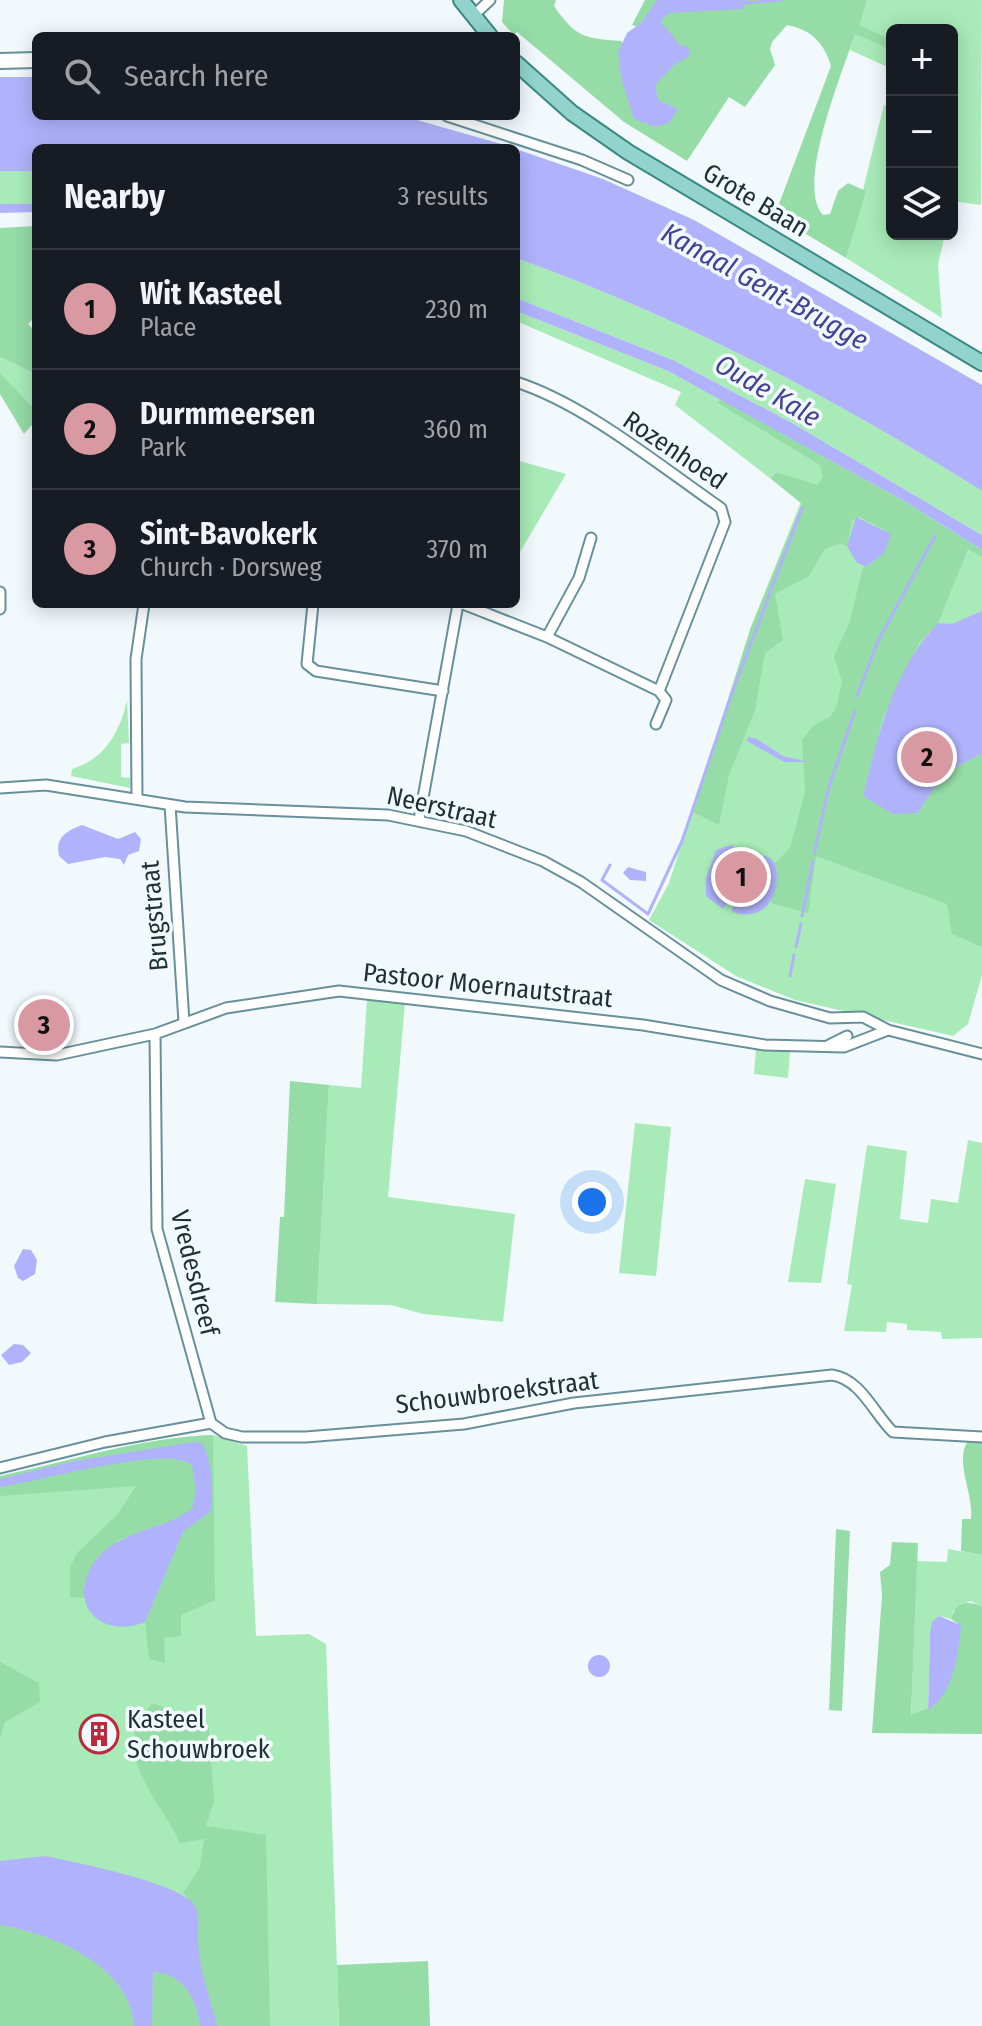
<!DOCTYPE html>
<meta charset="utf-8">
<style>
:root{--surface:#171b24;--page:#242831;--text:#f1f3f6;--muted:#9ea1a6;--line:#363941;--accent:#d999a3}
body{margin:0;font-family:"Fira Sans Condensed",sans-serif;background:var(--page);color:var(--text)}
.controls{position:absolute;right:24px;top:24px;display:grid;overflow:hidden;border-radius:12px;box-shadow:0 4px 20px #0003}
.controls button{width:72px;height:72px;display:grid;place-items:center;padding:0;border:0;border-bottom:2px solid var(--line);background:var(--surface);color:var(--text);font:40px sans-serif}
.you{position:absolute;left:592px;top:1202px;width:28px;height:28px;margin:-20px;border:6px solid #fff;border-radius:50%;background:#1a73e8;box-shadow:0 0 0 12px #1a73e833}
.badge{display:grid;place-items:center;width:52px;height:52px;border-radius:50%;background:var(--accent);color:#111;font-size:26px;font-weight:700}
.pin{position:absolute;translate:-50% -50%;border:4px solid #fff;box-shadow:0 2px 8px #0006}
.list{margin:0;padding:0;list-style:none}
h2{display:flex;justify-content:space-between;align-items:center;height:104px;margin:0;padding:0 32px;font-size:34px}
h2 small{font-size:26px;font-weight:400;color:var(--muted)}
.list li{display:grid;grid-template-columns:52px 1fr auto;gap:24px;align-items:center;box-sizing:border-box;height:120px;padding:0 32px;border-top:2px solid var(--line)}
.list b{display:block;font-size:30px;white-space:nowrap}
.list p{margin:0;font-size:26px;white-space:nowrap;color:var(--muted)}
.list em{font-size:26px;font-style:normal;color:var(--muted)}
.icon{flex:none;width:44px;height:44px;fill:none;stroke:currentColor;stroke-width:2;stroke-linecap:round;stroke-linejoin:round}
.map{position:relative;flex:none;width:982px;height:2026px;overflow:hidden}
.search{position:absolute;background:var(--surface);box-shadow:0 4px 20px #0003;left:32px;top:32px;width:488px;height:88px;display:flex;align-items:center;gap:20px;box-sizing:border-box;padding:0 28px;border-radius:12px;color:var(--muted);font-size:30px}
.panel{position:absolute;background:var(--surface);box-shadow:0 4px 20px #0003;left:32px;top:144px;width:488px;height:464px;border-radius:12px}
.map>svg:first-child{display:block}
.green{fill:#a8ebb8}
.forest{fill:#95dca7}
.water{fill:#b0b3fc}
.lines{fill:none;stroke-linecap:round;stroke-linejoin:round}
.stream{stroke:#b0b3fc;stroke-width:3}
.street-casing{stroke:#67909b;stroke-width:13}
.secondary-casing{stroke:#67909b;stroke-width:18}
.primary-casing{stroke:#3a8882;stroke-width:18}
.street{stroke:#fff;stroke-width:9}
.secondary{stroke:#fff;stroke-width:14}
.primary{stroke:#92d4cd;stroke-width:14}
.labels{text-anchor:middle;stroke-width:7;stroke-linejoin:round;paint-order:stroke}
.street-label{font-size:26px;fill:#1f3035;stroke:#f1f9fc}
.poi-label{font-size:26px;fill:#1f3035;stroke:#f1f9fc;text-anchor:start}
.water-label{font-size:28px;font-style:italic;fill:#454093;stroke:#f1f9fc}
</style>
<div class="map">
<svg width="982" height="2026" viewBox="0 0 982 2026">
<rect width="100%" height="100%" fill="#f1f9fc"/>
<path class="green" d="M867,0h115l-1,205 -29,-4v-171h-60v10l-32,-15z
M855,33l37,17v42l-5,-1 5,-22 -42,-19z
M884,105l8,2v127h53l-7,30 4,54 -96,-60z
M0,171h36v33h-36z
M516,258c164,59 318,140 466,233v44l-190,-112 -119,-63 -157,-62z
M516,311l152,60 52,28 -1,4 249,145 14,2v425l-14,49 -15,12 -158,-36 -59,-24 -87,-56 20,-37 82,-256 57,-143 -32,-12 -5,7 -96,-74 6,-13 -165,-71z
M0,357l36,17v36l-36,-37z
M516,460l50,14 -46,78 -4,-2z
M127,700l2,43 -8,1v33l9,1v10l-59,-12 1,-7c33,-10 48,-37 55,-69z
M367,999l38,4 -17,194 127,17 -12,108 -80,-8 -32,-9 -74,-1 12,-219 32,3z
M756,1049l34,2 -2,27 -34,-4z
M635,1123l36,4 -15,149 -37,-3z
M968,1140l14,3v195l-40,1 -1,-7 -34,-2v-6l-20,-2 -1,10 -42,-1 8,-46 -5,-1 20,-139 40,6 -7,68 28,4 3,-24 27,4z
M805,1179l31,5 -15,99 -33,-1z
M213,1435l34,11 9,190 53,-2 17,10 13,382h-339v-550c72,-15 139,-38 213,-41z
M948,1549l34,6v51l-12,-5 -17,10 -2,8 -12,-3 -9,17 -2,77 -17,6 6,-155 30,1z"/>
<path class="forest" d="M504,0h52l-2,6c22,32 30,32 67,35l3,5 25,-16 -17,-5 13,-25h222l-7,25 32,15v10l-37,-16c-12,37 -60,152 -32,181l7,-1 8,-23 10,-8 18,8 -20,67 -60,-36 -7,-18 52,-138c-7,-23 -19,-36 -44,-41l-15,17 -2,7 5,16 -30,42 -16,-10 -42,64 -63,-39 -107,-90 -3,3 -12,-13z
M36,226v90l-8,8 8,8v42l-36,-17v-129z
M0,373l36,37v10l-12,14 -24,-40z
M720,399l186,103 76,48v7l-14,-8 -30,74 -19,20 -36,74 -20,79 55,17c18,-31 32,-45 64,-59v193l-30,-13 -5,-30 -131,-48 -8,57 -37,-10 6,-31 -2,-9 15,-15 15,-56 -3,-52 12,-15 16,-8 6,-9 6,-26 -8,-26 16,-35 13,-54 21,-15 3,-21 -28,-14 -7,3 -5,26 -7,-3 -16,7 -15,26 -34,18 8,46 -18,13 -10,57 -26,65 -10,50 -26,-13 58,-185 51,-123 -31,-25 5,-7 42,13 5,-9 -3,-11 -102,-62z
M290,1081l39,4 -12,219 -42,-2 5,-85h4z
M213,1435l2,165 -34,15v21l-17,2 1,25 -16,-4 -4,-37 38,-91 -10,-8 -55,17 -34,44 1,14 -15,-1v-30l7,-14 41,-39 18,-28 -136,10v-20c72,-15 139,-38 213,-41z
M968,1441l14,2v112l-21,-4 1,-32h9c3,-24 -17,-58 -3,-78z
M836,1529l14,2 -8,180 -13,-1z
M892,1542l26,1 -7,172 23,-9 26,-81 -9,-6c4,-17 16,-19 31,-13v128l-110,-1 10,-138 -2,-23 10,-7z
M0,1662l39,21 1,19 -35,20 -5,16z
M153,1703l56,25 5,73 -8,25 60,9 4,191h-54l-17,-58 -4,-62 -12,-13 17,-26 4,-28 -24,4c-15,-35 -60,-78 -42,-120 2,-7 10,-14 15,-20z
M0,1925c51,9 130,39 134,101h-134z
M428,1961l2,65h-91l-2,-61z
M153,1972c30,1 44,27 47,54h-48z"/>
<path class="water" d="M657,0h91l-6,9 -73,4 -9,8 20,24 8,2 2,9 -15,8 -20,21 3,15 20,9 -9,14 -13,4 -22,-8 -13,-41 -3,-26 9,-19 15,-11z
M0,77h36v39h367l112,32h-479v23h-36z
M516,149l87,30 91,41 288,165v106c-148,-93 -302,-174 -466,-233z
M0,204h36v8l-36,1z
M516,298l157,62 119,63 190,112v15l-76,-48 -238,-131 -152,-60z
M856,517l35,17 -7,19 -18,14 -10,-5 -9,-16z
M982,611v143c-33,14 -46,28 -64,59l-25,1 -30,-18c15,-61 30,-126 75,-173l14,1z
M748,737l9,2 26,17 25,6h-24l-37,-21z
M82,825l36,14 17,-7 6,7 -2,12 -11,4 -4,10 -4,-6 -15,-2 -37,7 -9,-8c-4,-18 7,-25 23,-31z
M731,845l14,9 -4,6 -15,-3 -8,9 -5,22 14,15 -4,6 -17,-13v-18l10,-28z
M752,853l16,4 7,6c8,31 -10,60 -43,49l1,-7 22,-1 10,-26 -1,-6 -15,-10z
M628,867l18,5v9l-16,-1 -7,-7z
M23,1249l8,1 6,10 -2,14 -12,7 -5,-3 -4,-12z
M14,1344l9,1 8,8 -9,9 -13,3 -8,-10z
M194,1442l8,1c10,19 12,47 9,68l-28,21 -38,90c-37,16 -75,-10 -56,-51 20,-41 70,-38 103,-62l4,-18 -4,-26c-26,-21 -155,17 -192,22v-8l75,-18z
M939,1616l22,9c-2,27 -8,70 -33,85l2,-77 2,-11z
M588 1666a11 11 0 1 1 22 0a11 11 0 1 1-22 0Z
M45,1856c29,6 137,27 150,50 5,9 3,20 3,30 0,33 12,59 19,90h-17c-3,-27 -17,-53 -47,-54l-1,54h-18c-4,-62 -83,-92 -134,-101v-64z"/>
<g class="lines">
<path class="stream" d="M743,3l38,-3
M857,696l21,-55 57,-105
M814,854l15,-68 26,-75
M610,865l-8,15 46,34 34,-73 50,-148 70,-185
M802,916l11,-55
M796,947l5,-23
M790,976l4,-21"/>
<defs>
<path id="street" d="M473,16l17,-16
M447,116l135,44 46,20
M0,592v17
M313,604l-6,60 9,7 127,20
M463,604l84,33 112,54 66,-169 -4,-14c-61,-42 -136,-104 -205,-126
M547,637l32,-59 12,-40
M656,724l10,-24 -7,-9
M0,788l46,-3 139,22 203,8 78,16 77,30 38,21 140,98 49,21 60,17 33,-1 25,13 94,24
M137,799l-1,-140 8,-55
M170,805l14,217
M419,820l39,-216
M155,1034l2,195 54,194
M829,1045l18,-9
M0,1052l57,3 98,-21 71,-26 113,-17 304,34 122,20 79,2 44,-17
M211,1423l14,10 17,4h64l158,-13 110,-21 258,-28c29,4 42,39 61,57l89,5
M0,1468l105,-26 106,-19"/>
<path id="secondary" d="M0,61l36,-1"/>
<path id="primary" d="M461,0l29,36
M516,63l56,50 56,39 354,211"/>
</defs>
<use href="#street" class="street-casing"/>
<use href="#secondary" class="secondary-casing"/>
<use href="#primary" class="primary-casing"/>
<use href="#street" class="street"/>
<use href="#secondary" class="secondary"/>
<use href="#primary" class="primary"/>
</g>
<defs>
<symbol id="building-ring" viewBox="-11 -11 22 22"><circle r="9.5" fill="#f1f9fc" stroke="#bb2b3d" stroke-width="1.5"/><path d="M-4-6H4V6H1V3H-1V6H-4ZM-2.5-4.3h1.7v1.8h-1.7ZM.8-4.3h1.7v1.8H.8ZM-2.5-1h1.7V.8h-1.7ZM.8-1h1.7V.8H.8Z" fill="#bb2b3d"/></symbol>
</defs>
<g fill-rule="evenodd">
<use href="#building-ring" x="77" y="1712" width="44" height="44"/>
</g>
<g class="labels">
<g class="street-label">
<text transform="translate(756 200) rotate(31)" y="9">Grote Baan</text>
<text transform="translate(675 450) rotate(34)" y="9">Rozenhoed</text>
<text transform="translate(442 807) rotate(13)" y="9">Neerstraat</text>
<text transform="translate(154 916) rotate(-95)" y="9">Brugstraat</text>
<text transform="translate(488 985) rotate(6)" y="9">Pastoor Moernautstraat</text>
<text transform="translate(195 1273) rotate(76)" y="9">Vredesdreef</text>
<text transform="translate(497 1392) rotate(-7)" y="9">Schouwbroekstraat</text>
</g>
<g class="poi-label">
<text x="127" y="1728">Kasteel<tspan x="127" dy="30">Schouwbroek</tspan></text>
</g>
<g class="water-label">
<text transform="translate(765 286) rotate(29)" y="10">Kanaal Gent-Brugge</text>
<text transform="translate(768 390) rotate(30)" y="10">Oude Kale</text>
</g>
</g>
</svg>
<div class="controls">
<button>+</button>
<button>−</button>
<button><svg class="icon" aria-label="layers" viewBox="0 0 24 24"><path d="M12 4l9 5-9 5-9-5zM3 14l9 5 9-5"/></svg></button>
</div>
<div class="you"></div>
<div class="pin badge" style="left:741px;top:877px">1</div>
<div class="pin badge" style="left:927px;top:757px">2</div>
<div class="pin badge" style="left:44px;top:1025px">3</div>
<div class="search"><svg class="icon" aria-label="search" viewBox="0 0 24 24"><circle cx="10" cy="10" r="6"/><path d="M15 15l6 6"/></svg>Search here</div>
<section class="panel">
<h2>Nearby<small>3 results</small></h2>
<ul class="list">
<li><span class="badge">1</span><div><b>Wit Kasteel</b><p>Place</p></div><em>230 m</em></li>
<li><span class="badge">2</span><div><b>Durmmeersen</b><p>Park</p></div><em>360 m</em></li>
<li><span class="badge">3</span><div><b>Sint-Bavokerk</b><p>Church · Dorsweg</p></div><em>370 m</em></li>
</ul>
</section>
</div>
